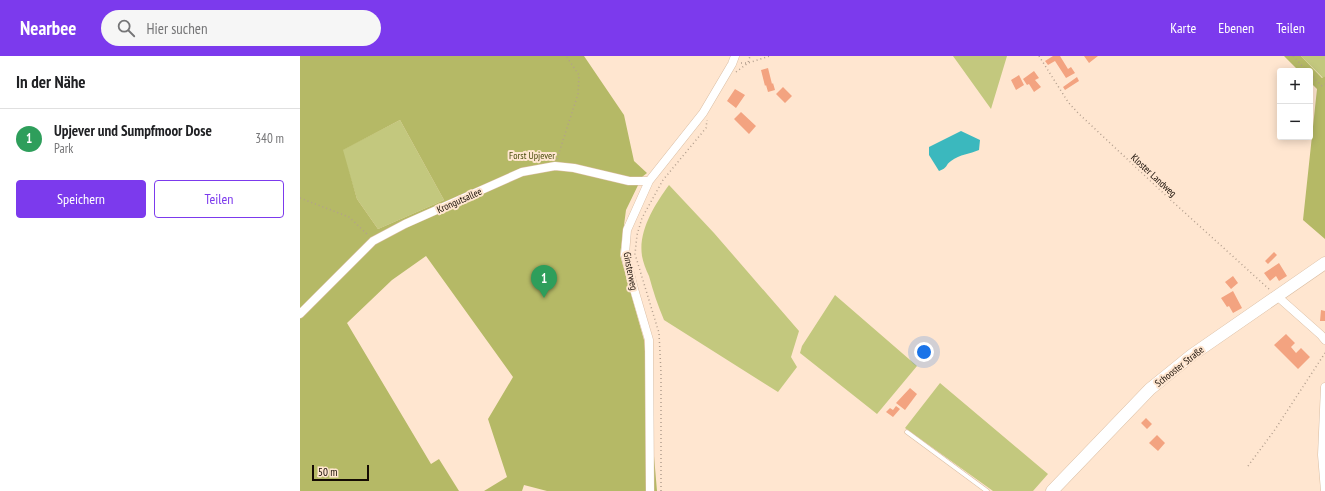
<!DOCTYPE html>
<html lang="de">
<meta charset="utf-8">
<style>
:root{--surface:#fff;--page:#f6f6f6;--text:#202124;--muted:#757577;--line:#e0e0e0;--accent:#7c3aed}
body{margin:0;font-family:"PT Sans Narrow",sans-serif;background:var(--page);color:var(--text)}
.controls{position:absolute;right:12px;top:12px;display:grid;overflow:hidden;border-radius:4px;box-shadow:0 2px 10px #0003}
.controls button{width:36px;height:36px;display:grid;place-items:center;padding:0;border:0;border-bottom:1px solid var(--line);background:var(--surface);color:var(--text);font:20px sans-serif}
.scale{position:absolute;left:12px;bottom:10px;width:57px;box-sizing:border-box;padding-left:4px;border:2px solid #150b03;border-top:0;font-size:11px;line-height:14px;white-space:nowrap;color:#150b03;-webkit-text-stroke:3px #ffe6d0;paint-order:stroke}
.you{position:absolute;left:624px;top:296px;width:14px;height:14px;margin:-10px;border:3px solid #fff;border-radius:50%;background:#1a73e8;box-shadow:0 0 0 6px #1a73e833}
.badge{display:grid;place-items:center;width:26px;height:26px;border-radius:50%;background:var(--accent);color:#fff;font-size:13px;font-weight:700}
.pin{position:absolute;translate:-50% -33px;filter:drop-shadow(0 1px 2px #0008)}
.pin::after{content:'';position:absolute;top:21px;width:14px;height:12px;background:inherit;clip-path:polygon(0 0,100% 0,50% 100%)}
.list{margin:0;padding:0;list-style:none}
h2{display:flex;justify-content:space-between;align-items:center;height:52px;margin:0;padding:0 16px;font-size:17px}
h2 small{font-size:13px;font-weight:400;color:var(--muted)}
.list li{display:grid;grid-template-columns:26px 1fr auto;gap:12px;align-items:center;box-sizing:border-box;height:60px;padding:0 16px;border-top:1px solid var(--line)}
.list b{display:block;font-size:15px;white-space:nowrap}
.list p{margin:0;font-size:13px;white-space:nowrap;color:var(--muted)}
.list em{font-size:13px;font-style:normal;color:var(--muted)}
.actions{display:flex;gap:8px;padding:12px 16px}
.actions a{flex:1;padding:9px 0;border:1px solid var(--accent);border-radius:4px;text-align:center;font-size:14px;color:var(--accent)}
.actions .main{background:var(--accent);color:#fff}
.icon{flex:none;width:22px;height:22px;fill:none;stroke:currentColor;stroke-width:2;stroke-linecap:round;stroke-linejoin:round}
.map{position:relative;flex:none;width:1025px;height:435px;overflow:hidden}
header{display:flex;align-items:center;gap:24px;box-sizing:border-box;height:56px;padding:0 20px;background:var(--accent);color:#fff}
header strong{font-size:19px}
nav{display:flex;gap:22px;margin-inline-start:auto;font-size:14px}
.search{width:280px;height:36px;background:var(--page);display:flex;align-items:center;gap:10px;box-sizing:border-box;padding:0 14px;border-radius:22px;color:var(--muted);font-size:15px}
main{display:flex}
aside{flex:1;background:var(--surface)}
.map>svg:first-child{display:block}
.green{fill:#c3c87e}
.forest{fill:#b5b966;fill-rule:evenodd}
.water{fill:#3bb8be}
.building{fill:#f3a380}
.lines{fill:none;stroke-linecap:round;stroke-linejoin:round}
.lane-casing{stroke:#dabda2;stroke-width:5}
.street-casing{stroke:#dabda2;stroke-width:9}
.secondary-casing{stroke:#dabda2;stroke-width:13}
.path{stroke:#b39f8e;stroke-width:1.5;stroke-dasharray:1 3;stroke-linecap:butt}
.lane{stroke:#fff;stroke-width:4}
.street{stroke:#fff;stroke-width:8}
.secondary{stroke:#fff;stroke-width:12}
.labels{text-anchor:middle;stroke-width:4;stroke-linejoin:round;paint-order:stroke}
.park-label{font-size:10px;fill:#4a4c0c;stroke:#ffe6d0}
.street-label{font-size:10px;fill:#150b03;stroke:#ffe6d0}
</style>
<header>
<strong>Nearbee</strong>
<div class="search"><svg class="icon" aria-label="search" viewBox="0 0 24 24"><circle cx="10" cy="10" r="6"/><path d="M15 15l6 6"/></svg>Hier suchen</div>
<nav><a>Karte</a><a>Ebenen</a><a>Teilen</a></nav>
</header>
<main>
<aside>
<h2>In der Nähe<small></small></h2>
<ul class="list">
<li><span class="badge" style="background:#2e9e5b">1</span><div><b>Upjever und Sumpfmoor Dose</b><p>Park</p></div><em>340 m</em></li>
</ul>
<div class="actions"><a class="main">Speichern</a><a>Teilen</a></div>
</aside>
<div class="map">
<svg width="1025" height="435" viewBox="0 0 1025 435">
<rect width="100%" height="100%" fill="#ffe6d0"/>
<path class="green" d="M653,0h54l-16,53z
M1001,0h24v20l-2,2z
M100,64l44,80 -66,29 -21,-30 -15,-49z
M369,129l45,48 85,98 -8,26 6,10 -19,25 -114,-72c-6,-14 -11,-29 -15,-44 -3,-6 -6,-14 -7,-20 -4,-25 13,-52 27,-71z
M535,239l82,71 -40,48 -77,-61 2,-7z
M640,327l108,91 -15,17h-40l-88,-63z"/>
<path class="forest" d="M0,0h284l40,59 10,46 13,12 -5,4 -16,33 -6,45 24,85 13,151h-110l-23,-6 -2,6h-38l23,-14 -19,-58 25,-42 -87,-121 -34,24 -45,43 84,141 8,-5 20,32h-159zM100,64l44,80 -66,29 -21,-30 -14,-49z
M984,0h17l21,22 3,-2v163l-22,-19 14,-131 -7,-7v-11h-11z"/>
<path class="water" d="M661,75l19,9 -1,10c-9,4 -19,4 -28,11 -6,4 -3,7 -12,10l-10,-16v-8z"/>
<path class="building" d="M753,0h7l8,13 3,-2 4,6 -9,5 -11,-17 -7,4 -3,-4z
M784,0h14l-9,7z
M468,12l4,16 1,-1 2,7 -7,2 -2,-7 -1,1 -4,-16z
M734,15l5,7 -4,2 6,7 -7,5 -5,-8 -2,1 -4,-6z
M719,19l5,10 -8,5 -5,-10z
M777,21l2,4 -14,9 -2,-3z
M483,31l9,9 -7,7 -9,-9z
M435,33l10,6 -9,13 -9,-7z
M441,56l15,14 -7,8 -15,-15z
M974,196l3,3 -9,9 -3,-3z
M979,207l8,13 -8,5 -3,-5 -6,5 -6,-8z
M933,220l5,7 -7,6 -6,-7z
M933,235l9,17 -9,5 -4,-7 -2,1 -6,-9z
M1021,254l4,1v10h-5z
M986,278l9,9 -4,4 5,6 5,-5 9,9 -12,12 -24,-24z
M610,332l7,6 -12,16 -9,-7z
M596,350l4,3 -7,8 -7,-5 4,-4 3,2z
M846,362l6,6 -5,5 -6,-6z
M857,379l8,8 -7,8 -9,-8z"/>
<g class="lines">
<defs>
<path id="lane" d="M607,376l80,59"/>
<path id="street" d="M977,240l44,39 4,5
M0,258l73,-73 32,-17 117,-52 33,-6 19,2 55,13h20
M350,435l-1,-151 -15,-51 -9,-35 2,-24 22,-49 54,-68 29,-49 3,-8
M1025,435l-3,-36 3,-68"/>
<path id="secondary" d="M752,435l98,-102 42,-34 133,-92"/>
</defs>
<use href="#lane" class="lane-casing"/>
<use href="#street" class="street-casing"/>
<use href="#secondary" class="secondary-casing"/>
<path class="path" d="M739,0l29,46 10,11 95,89 97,88
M993,0l14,15
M441,7h7l22,-7
M436,16l12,-9 2,-7
M1010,18l12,12 3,-2
M257,103l21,-65 1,-19 -13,-19
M0,142l49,19 20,19
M948,410l26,-35 51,-78
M361,435v-118l-2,-40 -24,-79 2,-19 5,-17 21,-38 43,-52 1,-8"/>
<use href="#lane" class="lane"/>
<use href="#street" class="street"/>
<use href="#secondary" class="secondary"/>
</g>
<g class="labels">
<g class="park-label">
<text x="232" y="103">Forst Upjever</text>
</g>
<g class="street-label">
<text transform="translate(854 119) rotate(43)" y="4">Kloster Landweg</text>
<text transform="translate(159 144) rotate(-24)" y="4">Krongutsallee</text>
<text transform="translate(331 215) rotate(79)" y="4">Ginsterweg</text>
<text transform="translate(879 310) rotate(-38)" y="4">Schooster Straße</text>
</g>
</g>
</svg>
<div class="controls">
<button>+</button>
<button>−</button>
</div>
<div class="scale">50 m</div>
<div class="you"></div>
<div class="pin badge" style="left:244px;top:242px;background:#2e9e5b">1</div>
</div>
</main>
